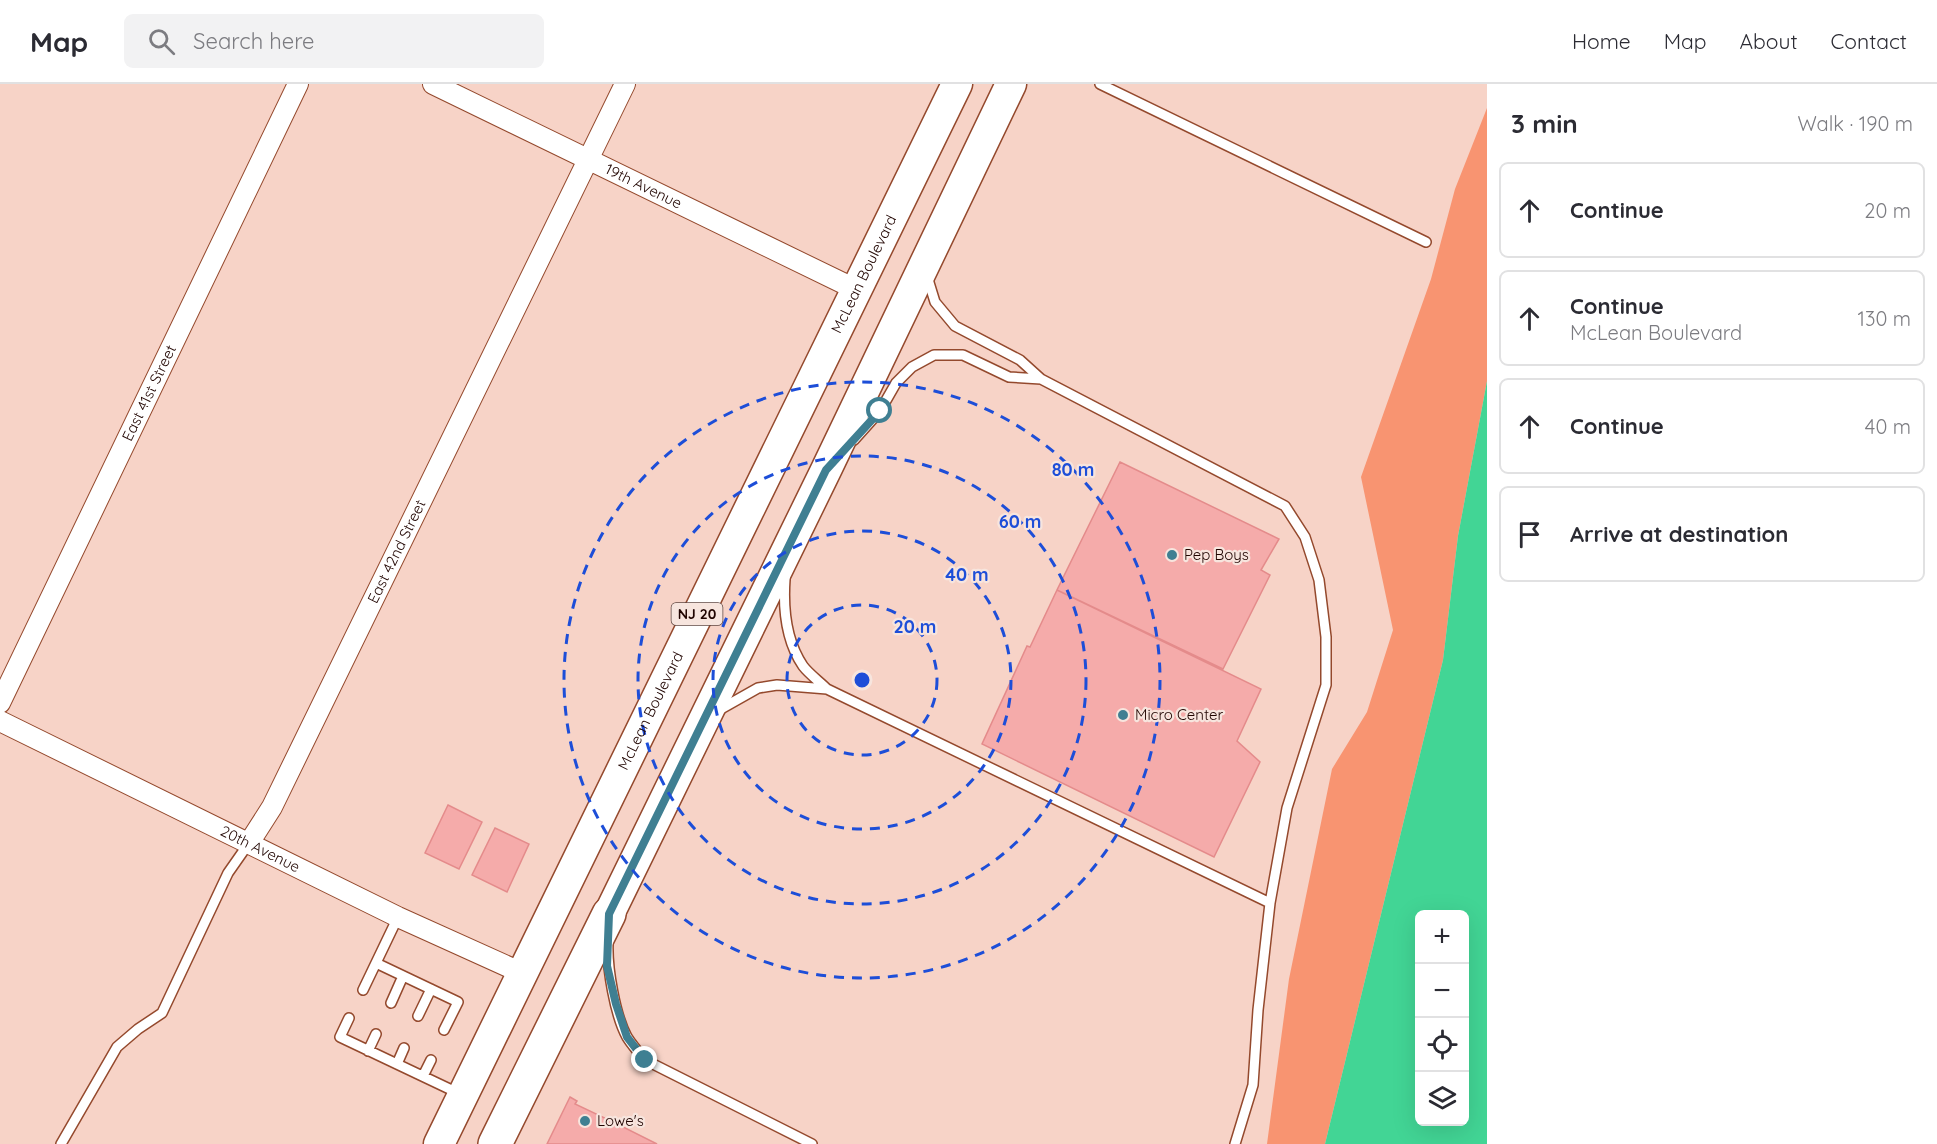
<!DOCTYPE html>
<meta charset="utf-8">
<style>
:root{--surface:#fff;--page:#f2f2f3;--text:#2b2b33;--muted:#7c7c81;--line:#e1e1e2}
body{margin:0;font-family:Quicksand,sans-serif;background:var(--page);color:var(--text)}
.controls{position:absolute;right:18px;bottom:18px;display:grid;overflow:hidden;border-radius:9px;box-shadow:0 6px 24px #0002}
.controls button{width:54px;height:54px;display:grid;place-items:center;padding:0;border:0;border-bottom:2px solid var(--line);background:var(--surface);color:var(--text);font:30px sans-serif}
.stop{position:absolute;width:18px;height:18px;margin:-14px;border:4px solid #3f7f92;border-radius:50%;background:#fff}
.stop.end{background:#3f7f92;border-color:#fff;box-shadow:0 2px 6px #0008}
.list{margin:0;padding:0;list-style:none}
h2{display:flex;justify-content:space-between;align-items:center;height:78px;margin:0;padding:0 24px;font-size:26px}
h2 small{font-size:20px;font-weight:400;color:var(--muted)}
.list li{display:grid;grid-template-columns:39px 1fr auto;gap:18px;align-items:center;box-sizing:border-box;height:96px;margin:0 12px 12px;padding:0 12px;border:2px solid var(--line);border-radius:9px}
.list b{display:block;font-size:22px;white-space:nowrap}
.list p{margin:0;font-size:20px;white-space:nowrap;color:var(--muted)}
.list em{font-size:20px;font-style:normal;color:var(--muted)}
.icon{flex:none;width:33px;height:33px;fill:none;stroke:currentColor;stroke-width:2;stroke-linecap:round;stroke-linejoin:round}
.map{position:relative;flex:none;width:1487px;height:1060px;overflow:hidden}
header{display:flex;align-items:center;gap:36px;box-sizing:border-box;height:84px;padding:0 30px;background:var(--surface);border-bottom:2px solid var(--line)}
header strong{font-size:28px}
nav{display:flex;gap:33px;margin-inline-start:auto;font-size:21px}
.search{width:420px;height:54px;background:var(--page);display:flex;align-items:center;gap:15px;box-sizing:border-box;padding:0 21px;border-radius:9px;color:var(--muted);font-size:22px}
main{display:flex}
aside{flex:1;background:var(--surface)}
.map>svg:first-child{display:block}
.green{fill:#f89471}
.water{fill:#42d595;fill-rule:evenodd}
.building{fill:#f5abaa;stroke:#e48b8b;stroke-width:1.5}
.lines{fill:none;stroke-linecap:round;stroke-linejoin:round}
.lane-casing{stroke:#94492d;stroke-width:12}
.street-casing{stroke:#94492d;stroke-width:22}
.primary-casing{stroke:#94492d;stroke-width:33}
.highway-casing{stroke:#94492d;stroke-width:36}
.lane{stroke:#fff;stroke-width:9}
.street{stroke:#fff;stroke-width:20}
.primary{stroke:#fff;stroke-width:30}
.highway{stroke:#fff;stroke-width:33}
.route{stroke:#3f7f92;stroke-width:8}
.ring{fill:none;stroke:#1d4ed8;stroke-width:3;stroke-dasharray:10 8}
.poi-dot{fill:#3f7f92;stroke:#f7e5de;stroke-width:2}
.labels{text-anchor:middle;stroke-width:4.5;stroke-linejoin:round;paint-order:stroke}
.shield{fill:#f7e5de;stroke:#604843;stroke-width:1.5}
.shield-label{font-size:14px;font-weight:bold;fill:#200400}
.street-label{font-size:15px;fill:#200400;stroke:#f7e5de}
.poi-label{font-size:15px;fill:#200400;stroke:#f7e5de;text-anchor:start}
.centre{fill:#1d4ed8;stroke:#f7e5de;stroke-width:3}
.ring-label{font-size:18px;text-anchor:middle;font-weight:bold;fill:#1d4ed8;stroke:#f7e5de;stroke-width:4.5;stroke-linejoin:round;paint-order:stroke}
</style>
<header>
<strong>Map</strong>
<div class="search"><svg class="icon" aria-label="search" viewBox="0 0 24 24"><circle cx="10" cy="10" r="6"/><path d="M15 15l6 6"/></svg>Search here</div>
<nav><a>Home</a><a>Map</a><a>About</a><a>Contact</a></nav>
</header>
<main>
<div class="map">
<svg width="1487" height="1060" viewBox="0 0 1487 1060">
<rect width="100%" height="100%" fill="#f7d3c7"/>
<path class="green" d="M1487,24v273l-29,155 -15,124 -118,484h-58l22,-165 43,-210 35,-57 26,-82 -32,-153 70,-198 24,-90z"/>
<path class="water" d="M1487,297v763h-162l118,-484 15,-124zM1420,830h44v208h-44z"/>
<path class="building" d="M1120,378l159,77 -18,31 9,5 -47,94 -166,-79z
M1057,506l204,99 -24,52 23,21 -46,95 -232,-113 45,-98 3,1z
M448,721l34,17 -23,47 -34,-16z
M495,744l34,16 -22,48 -35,-17z
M570,1013l7,4 -2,3 40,19 1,-3 7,3 -2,3 36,18h-110z"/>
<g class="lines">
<defs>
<path id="lane" d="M1100,0l326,158
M927,192l8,26 20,24 65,34 21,19 244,127 20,31 14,43 7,57v48l-39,123 -17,95 -12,107 -5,75 -18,59
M854,356l26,-29 16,-28 16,-16 22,-12h29l46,22 32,2
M785,495c-2,29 1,62 18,87 6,8 17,16 24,23l443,214
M719,626l39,-22 19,-3 50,4
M608,859c-1,25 7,72 19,94 5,8 12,16 18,23l167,84
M376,879l82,39 -14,28
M363,906l35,-73
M391,919l12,-27
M418,932l13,-27
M349,934l-9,19 118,56
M368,967l8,-17
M397,980l7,-16
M423,992l8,-16
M61,1060l56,-97 21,-18 24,-16 66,-140 21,-30"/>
<g id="street">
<path id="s1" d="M433,0l422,205"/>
<path id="s2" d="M0,619l298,-619"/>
<path id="s3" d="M0,637l398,196 124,56"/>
<path id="s4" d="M249,759l23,-36 353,-723"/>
</g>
<g id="primary">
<path d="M609,830l217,-444 185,-386"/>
<path id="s5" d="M439,1060l518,-1060"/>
</g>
<path id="highway" d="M495,1060l114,-230"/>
</defs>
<use href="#lane" class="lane-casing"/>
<use href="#street" class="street-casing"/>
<use href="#primary" class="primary-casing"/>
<use href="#highway" class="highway-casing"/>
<use href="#lane" class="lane"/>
<use href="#street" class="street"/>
<use href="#primary" class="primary"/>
<use href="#highway" class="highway"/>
</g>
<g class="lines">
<path class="route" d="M645,976l-18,-23 -11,-33 -9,-38 2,-52 217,-444 54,-59"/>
</g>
<g class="ring">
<circle cx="862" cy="596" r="75"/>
<circle cx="862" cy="596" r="149"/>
<circle cx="862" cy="596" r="224"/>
<circle cx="862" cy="596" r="298"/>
</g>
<g class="poi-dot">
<circle cx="1172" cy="471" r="6"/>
<circle cx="1123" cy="631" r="6"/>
<circle cx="585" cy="1037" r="6"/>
</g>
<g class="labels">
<rect class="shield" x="671.5" y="519" width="51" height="22" rx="4.5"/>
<g class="shield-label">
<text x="697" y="535">NJ 20</text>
</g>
<g class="street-label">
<text dy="5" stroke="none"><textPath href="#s1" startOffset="234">19th Avenue</textPath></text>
<text dy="5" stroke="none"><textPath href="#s5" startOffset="968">McLean Boulevard</textPath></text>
<text dy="5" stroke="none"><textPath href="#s2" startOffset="344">East 41st Street</textPath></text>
<text dy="5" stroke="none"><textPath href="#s4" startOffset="327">East 42nd Street</textPath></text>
<text dy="5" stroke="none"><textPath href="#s5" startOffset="482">McLean Boulevard</textPath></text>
<text dy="5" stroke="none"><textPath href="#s3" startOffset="290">20th Avenue</textPath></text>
</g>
<g class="poi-label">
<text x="1184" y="476">Pep Boys</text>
<text x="1135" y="636">Micro Center</text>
<text x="597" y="1042">Lowe's</text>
</g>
</g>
<circle cx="862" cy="596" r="9" class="centre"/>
<g class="ring-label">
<text x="1073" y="392">80 m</text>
<text x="1020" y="444">60 m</text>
<text x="967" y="497">40 m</text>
<text x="915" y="549">20 m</text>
</g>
</svg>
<div class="controls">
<button>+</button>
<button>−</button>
<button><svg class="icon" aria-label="locate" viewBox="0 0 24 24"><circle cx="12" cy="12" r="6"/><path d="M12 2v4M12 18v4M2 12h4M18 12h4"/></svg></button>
<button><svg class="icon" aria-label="layers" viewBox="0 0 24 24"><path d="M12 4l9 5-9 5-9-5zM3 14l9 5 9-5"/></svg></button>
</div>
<div class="stop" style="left:880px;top:327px"></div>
<div class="stop end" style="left:645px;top:976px"></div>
</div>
<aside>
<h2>3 min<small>Walk · 190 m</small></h2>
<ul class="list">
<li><svg class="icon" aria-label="ahead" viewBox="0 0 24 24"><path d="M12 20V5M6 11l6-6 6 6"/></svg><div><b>Continue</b></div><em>20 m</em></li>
<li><svg class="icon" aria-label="ahead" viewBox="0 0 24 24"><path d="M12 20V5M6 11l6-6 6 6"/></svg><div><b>Continue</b><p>McLean Boulevard</p></div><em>130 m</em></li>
<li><svg class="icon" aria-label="ahead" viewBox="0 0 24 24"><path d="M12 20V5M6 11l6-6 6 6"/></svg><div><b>Continue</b></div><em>40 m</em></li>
<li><svg class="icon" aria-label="arrive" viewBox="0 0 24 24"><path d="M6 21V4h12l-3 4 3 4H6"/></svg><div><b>Arrive at destination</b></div></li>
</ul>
</aside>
</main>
